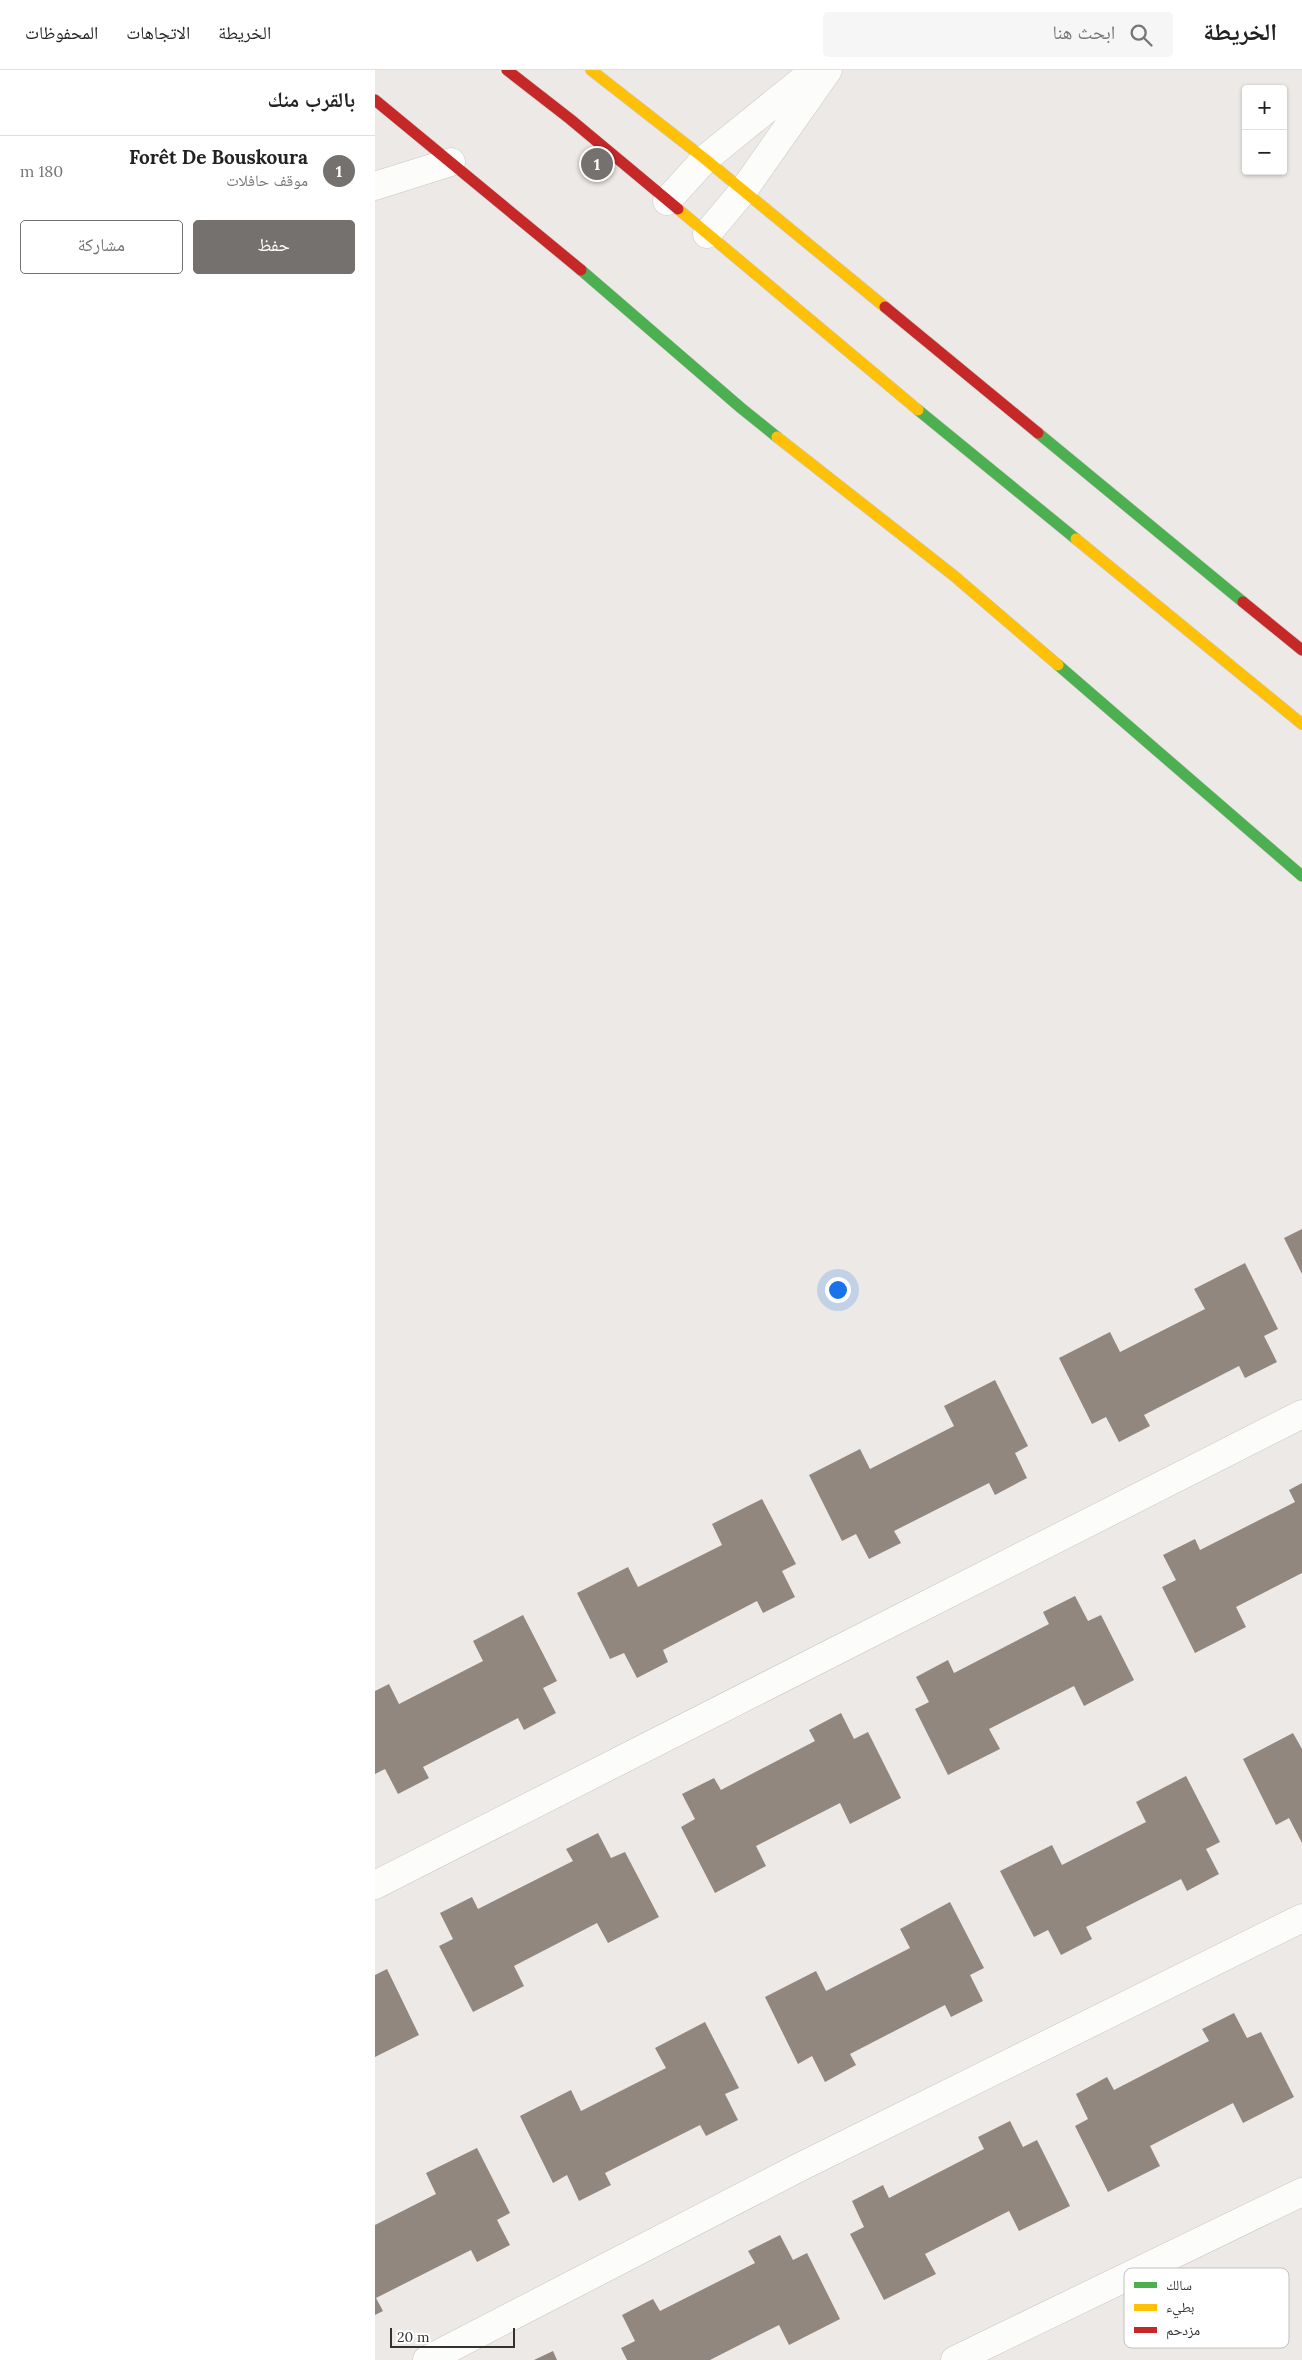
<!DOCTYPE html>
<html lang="ar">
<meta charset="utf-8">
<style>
:root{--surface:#fff;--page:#f6f6f6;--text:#222;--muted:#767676;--line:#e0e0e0;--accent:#74716f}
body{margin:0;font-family:Lora,"Noto Naskh Arabic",serif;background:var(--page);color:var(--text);direction:rtl}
.controls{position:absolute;right:15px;top:15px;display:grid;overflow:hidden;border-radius:5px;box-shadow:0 1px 4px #0004}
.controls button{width:45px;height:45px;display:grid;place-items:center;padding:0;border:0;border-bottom:1px solid var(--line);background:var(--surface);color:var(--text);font:25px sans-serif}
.scale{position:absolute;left:15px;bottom:12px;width:125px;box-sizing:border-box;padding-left:5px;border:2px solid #34312f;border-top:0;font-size:14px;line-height:18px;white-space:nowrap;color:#34312f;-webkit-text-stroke:4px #fff;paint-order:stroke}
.you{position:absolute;left:462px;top:1219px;width:18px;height:18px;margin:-12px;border:4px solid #fff;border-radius:50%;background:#1a73e8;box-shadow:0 0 0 8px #1a73e833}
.badge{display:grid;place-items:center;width:32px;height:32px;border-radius:50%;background:var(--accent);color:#fff;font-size:16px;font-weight:700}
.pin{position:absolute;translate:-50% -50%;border:2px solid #fff;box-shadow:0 1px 5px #0006}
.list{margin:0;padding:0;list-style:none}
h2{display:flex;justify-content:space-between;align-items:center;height:65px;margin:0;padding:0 20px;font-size:21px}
h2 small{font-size:16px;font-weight:400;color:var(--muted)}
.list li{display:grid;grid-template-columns:32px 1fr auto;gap:15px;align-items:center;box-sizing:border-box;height:70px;padding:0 20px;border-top:1px solid var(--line)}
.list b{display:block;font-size:19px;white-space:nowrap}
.list p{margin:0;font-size:16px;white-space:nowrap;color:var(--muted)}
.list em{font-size:16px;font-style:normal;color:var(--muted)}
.actions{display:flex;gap:10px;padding:15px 20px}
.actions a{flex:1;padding:11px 0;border:1px solid var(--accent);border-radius:5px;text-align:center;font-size:18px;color:var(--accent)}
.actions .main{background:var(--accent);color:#fff}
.icon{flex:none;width:28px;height:28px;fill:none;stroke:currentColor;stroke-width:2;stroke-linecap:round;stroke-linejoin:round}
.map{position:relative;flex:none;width:927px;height:2290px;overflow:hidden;direction:ltr}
header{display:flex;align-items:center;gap:30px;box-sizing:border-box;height:70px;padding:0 25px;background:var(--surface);border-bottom:1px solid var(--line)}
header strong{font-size:24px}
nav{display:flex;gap:28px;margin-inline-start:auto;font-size:18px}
.search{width:350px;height:45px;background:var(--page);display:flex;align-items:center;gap:12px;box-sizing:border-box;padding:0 18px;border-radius:5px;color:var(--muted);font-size:19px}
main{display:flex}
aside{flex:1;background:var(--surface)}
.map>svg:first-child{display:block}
.building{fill:#92877f}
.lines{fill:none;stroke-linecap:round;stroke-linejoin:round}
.street-casing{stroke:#c9c6c4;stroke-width:29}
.fast-casing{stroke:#c9c6c4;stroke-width:12}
.slow-casing{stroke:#c9c6c4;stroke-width:12}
.jam-casing{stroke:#c9c6c4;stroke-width:12}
.street{stroke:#fcfcfb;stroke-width:28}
.fast{stroke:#4caf50;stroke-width:11}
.slow{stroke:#ffc107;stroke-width:11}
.jam{stroke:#c62828;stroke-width:11}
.key{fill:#fff;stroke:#c2c1c1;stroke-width:1}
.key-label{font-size:14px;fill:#34312f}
</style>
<header>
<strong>الخريطة</strong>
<div class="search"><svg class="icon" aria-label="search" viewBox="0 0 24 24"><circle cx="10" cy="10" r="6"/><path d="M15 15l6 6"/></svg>ابحث هنا</div>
<nav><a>الخريطة</a><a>الاتجاهات</a><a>المحفوظات</a></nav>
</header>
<main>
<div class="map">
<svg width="927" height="2290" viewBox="0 0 927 2290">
<rect width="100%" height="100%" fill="#ece9e6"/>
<path class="building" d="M927,1159v45l-18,-36z
M870,1193l33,66 -14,7 13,26 -32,16 -6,-12 -95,49 6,11 -31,16 -13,-25 -14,7 -33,-66 51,-26 10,20 85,-43 -11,-20z
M620,1310l33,66 -13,7 12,25 -32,17 -6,-12 -95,48 7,12 -32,16 -13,-25 -14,7 -33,-66 51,-26 10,20 84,-43 -10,-20z
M927,1413v90l-66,34 10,20 -51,26 -33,-66 14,-7 -13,-25 32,-16 5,11 95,-48 -6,-12z
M387,1429l34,65 -14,7 13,26 -32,16 -6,-12 -94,49 5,12 -31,16 -13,-25 -14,6 -33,-66 51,-26 10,20 84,-42 -10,-21z
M700,1526l13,25 13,-6 33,65 -50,26 -10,-20 -85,43 11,20 -52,26 -33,-66 14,-7 -13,-25 32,-17 6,13 95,-49 -6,-12z
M148,1545l34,66 -14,7 13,25 -32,17 -6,-12 -95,49 6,11 -31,16 -13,-25 -10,5v-83l14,-7 10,20 84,-43 -10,-20z
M466,1643l13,26 14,-7 33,66 -51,26 -10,-21 -84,43 10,20 -51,27 -34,-66 14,-8 -13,-25 32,-16 7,12 46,-24 48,-25 -6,-11z
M918,1663l9,16v94l-13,-25 -13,7 -33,-66z
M811,1706l34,66 -14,7 13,25 -32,17 -6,-12 -95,48 6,12 -31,16 -13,-25 -14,7 -34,-66 52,-26 10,20 84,-43 -10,-20z
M223,1763l13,25 14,-6 34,65 -51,26 -11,-20 -83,43 10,20 -51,26 -34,-66 14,-7 -13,-26 32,-16 6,12 95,-48 -7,-12z
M575,1832l34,66 -14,7 13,26 -32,16 -6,-12 -95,49 6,11 -31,17 -13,-26 -14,8 -33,-67 51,-26 10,20 84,-43 -10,-19z
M12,1899l32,66 -44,22v-82z
M859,1943l13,25 14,-6 33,65 -51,26 -10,-20 -83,43 10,20 -52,26 -33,-66 13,-7 -12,-25 31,-17 7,13 95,-49 -7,-12z
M330,1952l34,66 -14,6 13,26 -32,16 -6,-11 -95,48 6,12 -32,16 -12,-26 -14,8 -33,-67 51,-26 10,21 85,-43 -11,-20z
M635,2051l13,26 14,-7 33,66 -51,25 -10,-20 -43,22 -41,21 11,20 -52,26 -34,-66 14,-7 -12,-26 31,-16 6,13 95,-49 -6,-12z
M102,2078l33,65 -13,7 13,25 -33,17 -6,-12 -95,48 7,13 -8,4v-90l61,-31 -10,-21z
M405,2165l13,25 14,-7 33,66 -51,26 -10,-20 -69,35h-83l-6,-12 14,-7 -13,-26 31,-16 7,12 95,-48 -7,-12z
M178,2281l4,9h-23z"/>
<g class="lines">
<defs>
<path id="street" d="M0,116l76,-24
M292,131l38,-42 110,-89
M332,164l36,-43 85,-121
M0,1815l927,-471
M52,2290l371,-192 504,-250
M580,2290l347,-168"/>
<path id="fast" d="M206,200l160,138 36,29
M543,340l158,129
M663,363l205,169
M683,595l244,211"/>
<path id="slow" d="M216,0l114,89 180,148
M303,139l240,201
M402,367l176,138 105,90
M701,469l226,185"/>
<path id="jam" d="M132,0l63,49 108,90
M0,30l206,170
M510,237l153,126
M868,532l59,48"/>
</defs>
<use href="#street" class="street-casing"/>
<use href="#fast" class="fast-casing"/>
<use href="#slow" class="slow-casing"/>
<use href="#jam" class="jam-casing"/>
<use href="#street" class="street"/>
<use href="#fast" class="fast"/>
<use href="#slow" class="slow"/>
<use href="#jam" class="jam"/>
</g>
<rect x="749" y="2198" width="165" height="80" rx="8" class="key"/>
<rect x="759" y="2212" width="23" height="6" fill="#4caf50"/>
<rect x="759" y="2234" width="23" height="7" fill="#ffc107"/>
<rect x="759" y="2257" width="23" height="6" fill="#c62828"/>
<g class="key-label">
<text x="791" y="2220">سالك</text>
<text x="791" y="2242">بطيء</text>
<text x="791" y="2265">مزدحم</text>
</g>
</svg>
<div class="controls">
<button>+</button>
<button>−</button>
</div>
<div class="scale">20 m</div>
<div class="you"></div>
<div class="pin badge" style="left:222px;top:94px">1</div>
</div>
<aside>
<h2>بالقرب منك<small></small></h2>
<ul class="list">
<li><span class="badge">1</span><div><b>Forêt De Bouskoura</b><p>موقف حافلات</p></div><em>180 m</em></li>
</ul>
<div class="actions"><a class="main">حفظ</a><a>مشاركة</a></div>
</aside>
</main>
